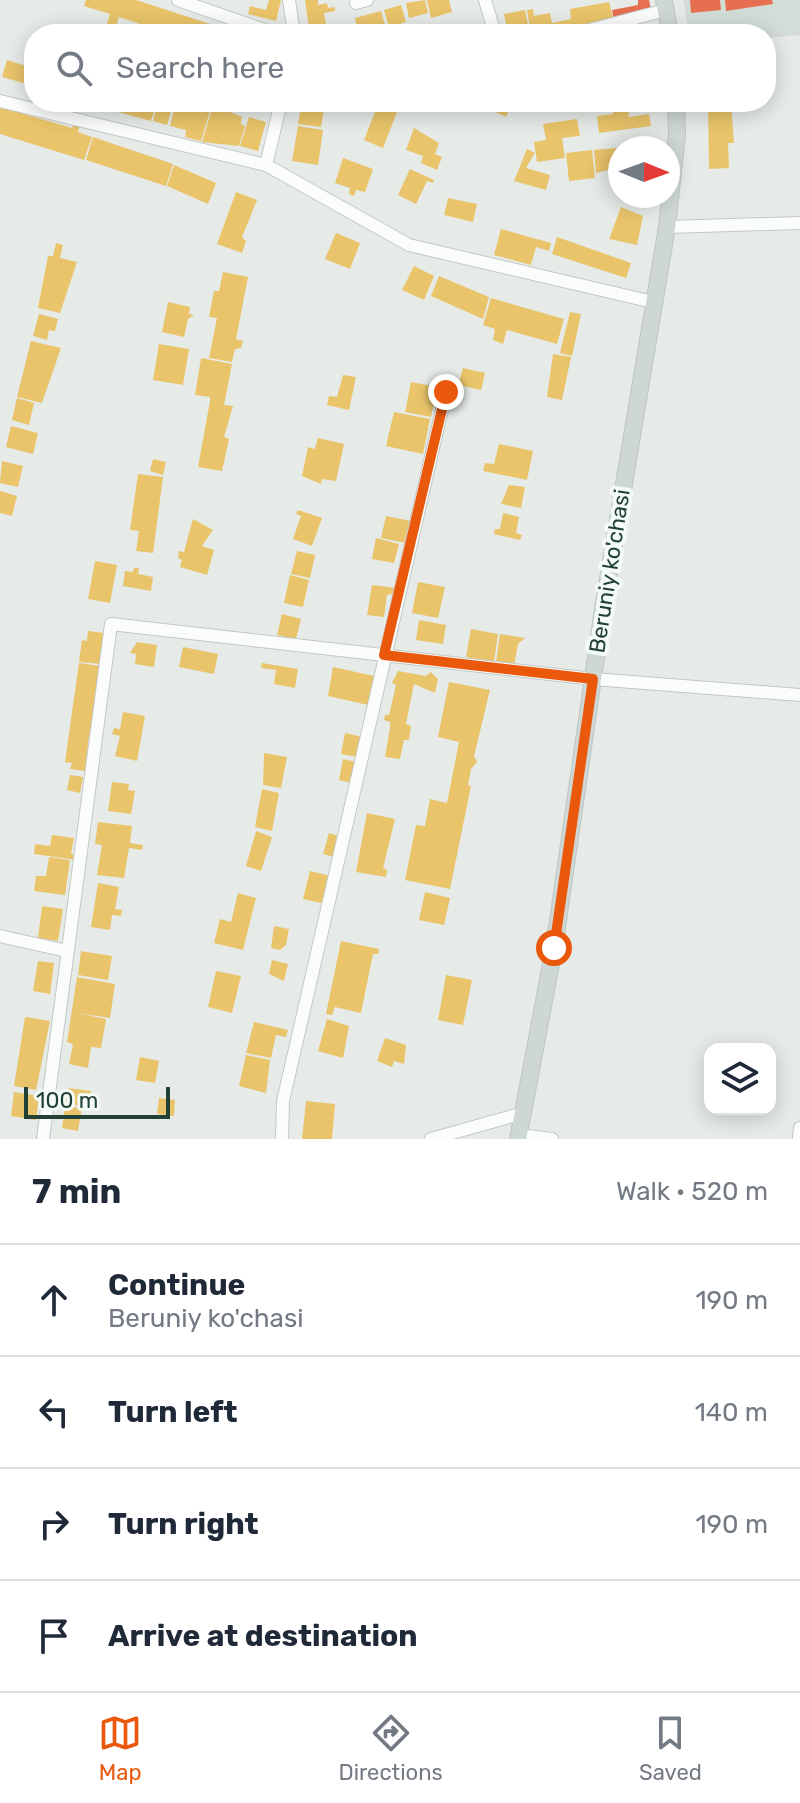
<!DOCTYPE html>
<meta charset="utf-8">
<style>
:root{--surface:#fff;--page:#f2f2f3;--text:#1f2937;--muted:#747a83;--line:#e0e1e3;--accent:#ea580c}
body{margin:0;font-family:Rubik,sans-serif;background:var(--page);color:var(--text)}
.controls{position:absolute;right:24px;bottom:24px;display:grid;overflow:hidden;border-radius:16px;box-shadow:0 4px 20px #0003}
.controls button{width:72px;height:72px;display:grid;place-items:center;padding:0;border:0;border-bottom:2px solid var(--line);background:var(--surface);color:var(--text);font:40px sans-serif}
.compass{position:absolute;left:608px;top:136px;width:72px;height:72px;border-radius:50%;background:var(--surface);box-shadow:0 4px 20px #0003;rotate:91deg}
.scale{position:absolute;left:24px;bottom:20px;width:146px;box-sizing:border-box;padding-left:8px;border:4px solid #214136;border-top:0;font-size:22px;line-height:28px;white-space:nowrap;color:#214136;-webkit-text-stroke:6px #f4faf6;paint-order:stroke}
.stop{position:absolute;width:24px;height:24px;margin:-18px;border:6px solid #ea580c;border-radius:50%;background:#fff}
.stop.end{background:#ea580c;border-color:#fff;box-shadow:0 2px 8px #0008}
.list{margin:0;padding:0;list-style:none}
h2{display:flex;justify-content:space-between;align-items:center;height:104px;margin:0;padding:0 32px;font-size:34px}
h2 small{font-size:26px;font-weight:400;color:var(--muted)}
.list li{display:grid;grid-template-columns:52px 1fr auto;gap:24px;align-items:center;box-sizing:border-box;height:112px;padding:0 32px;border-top:2px solid var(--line)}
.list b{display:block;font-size:30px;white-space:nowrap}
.list p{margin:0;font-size:26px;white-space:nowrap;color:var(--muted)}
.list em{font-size:26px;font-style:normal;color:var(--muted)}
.icon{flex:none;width:44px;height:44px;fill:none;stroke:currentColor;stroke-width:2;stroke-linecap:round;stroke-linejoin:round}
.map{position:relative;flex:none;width:800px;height:1139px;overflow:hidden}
.search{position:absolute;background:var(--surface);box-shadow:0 4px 20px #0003;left:24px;right:24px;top:24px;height:88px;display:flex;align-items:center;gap:20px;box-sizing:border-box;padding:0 28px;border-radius:32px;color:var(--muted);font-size:30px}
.sheet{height:552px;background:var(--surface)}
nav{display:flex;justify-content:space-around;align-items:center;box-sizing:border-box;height:112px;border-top:2px solid var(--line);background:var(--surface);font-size:22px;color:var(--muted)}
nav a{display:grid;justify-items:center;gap:4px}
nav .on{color:var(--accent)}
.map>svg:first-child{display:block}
.built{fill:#d3ddd8}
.homes{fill:#e9c46a}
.shops{fill:#e76f51}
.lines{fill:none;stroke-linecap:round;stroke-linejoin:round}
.minor-casing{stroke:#c3c8c5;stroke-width:14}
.major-casing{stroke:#bdc7c3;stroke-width:18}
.minor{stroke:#fbfcfc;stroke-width:12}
.major{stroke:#ced7d4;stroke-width:16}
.route{stroke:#ea580c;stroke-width:10}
.labels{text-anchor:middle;stroke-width:8;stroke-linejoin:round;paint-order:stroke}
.street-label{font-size:22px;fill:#214136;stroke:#f4faf6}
</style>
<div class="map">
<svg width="800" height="1139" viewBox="0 0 800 1139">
<rect width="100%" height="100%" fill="#e6ebe8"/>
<path class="built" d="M683,0h117v35l-34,3v-4h-77z"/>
<path class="homes" d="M86,0h50l105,34h-71l-51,-17 -5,17h-10l6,-20 -26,-8z
M269,0h12l-5,21 -28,-7 2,-8 16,4z
M305,0h13v5l9,-2 1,5 7,-1v4l-11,2 2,12 -17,3z
M425,0l3,13 -19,5 -3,-15z
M427,0h22l3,12 -21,6z
M609,2l6,24 -40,8h-44l-4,-24 6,-1 1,7 16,-3 2,10 19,-4 -1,-10z
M401,5l5,17 -17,5 -5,-17z
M525,10l5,24h-22l-4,-20z
M381,11l6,21 -29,2 -3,-16z
M34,41v45l-32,-9 5,-17 19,6z
M121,102h36l-6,19 -33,-9z
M158,102h16l-7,23 -14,-4z
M176,102l36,2 -11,37 -16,-4 1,-7 -16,-4z
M302,102h23l-4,25 -23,-3z
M490,102l20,5 -4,10 -19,-9z
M612,102h7l1,8 8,-1 1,8 20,-3 2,12 -52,7 -2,-17 16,-2z
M731,102l3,41h-6l1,25 -20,1 -1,-66z
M213,105l29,12 -1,7 4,2 -6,20 -37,-4z
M0,107l72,21 2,-5 6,2 -2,7 14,5 -8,23 -84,-26z
M377,107l20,5 -14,36 -19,-8z
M249,117l17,5 -8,29 -18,-5z
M577,119l3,17 -18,2 3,20 -28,4 -3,-20 12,-2 -3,-16z
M298,126l25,4 -5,35 -26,-4z
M414,128l25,15 -4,11 7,3 -5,13 -16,-7 2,-7 -17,-6z
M93,137l80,27 -7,22 -80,-26z
M617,148h3v19l-24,6 -2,-23z
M527,149l8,4 -9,15 24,7 -4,15 -32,-9z
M592,150l3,28 -26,3 -3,-28z
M343,158l30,11 -8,23 -9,-2 -2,6 -5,-2 1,-6 -15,-5z
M174,165l42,18 -8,21 -41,-18z
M410,169l24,11 -1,3 -6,-2 -11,23 -18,-9z
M236,192l21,8 -15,37 4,4 -4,12 -25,-9z
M448,198l29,6 -4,18 -29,-7z
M621,207l22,9 -6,29 -28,-6z
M501,229l50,14 -2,8 -13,-4 -5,18 -37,-10z
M336,233l24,10 -10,26 -25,-10z
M557,237l74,26 -5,15 -74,-24z
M56,243l7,2 -3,13 17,4 -17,51 -22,-5 10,-52h5z
M414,266l20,10 -10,24 -22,-10z
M223,272l25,5 -12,62 7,2 -2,7 -6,1 -3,13 -23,-4 8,-40 -8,-1 5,-26h5z
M439,276l50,21 -6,22 -52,-23z
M491,298l73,21 -7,25 -50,-14 -4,14 -10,-4 2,-11 -12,-4z
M168,302l22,5 -1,7 5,1 -6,4 -4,18 -22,-5z
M570,312l11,2 -9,42 -12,-3z
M39,314l19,5 -3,12 -6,-1 -2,10 -14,-4z
M31,341l30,7 -19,55 -25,-6z
M159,344l30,5 -6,36 -30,-5z
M553,354l18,3 -9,43 -15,-3z
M201,358l31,6 -8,41 9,1 -9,31 5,2 -7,32 -24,-4 12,-66v-4l-15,-2z
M463,368l22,5 -4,17 -23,-5z
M343,375l13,2 -7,33 -22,-5 2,-9 8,1z
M411,382l26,5 -6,30 -26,-5z
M17,398l17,5 -5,22 -17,-5z
M394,412l36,7 -7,35 -37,-8z
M11,426l27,7 -5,21 -27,-7z
M318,438l26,6 -8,37 -14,-2 -1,5 -19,-8 6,-29 7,2z
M499,444l34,7 -6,29 -44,-9 2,-8 9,1z
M153,459l13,3 -3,13 -13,-4z
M2,461l21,5 -5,21 -18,-4z
M138,474l25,3 -10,76 -17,-2 3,-20 -9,-1z
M509,485l16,2 -4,21 -20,-4z
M0,491l17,5 -5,20 -12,-3z
M298,510l24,8 -10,28 -19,-7 8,-23 -5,-2z
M503,513l16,4 -3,16 6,2 -2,5 -26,-6 1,-5h5z
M386,516l25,5 -5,22 -25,-5z
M193,519l20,11 -11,16 12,4 -7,25 -27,-8 2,-7 -4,-2 1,-7 5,1z
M376,538l23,6 -5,19 -22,-4z
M297,551l18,4 -5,23 -19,-4z
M95,561l22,4 -7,38 -22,-4z
M134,568h5l-1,6 15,3 -2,14 -28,-5 2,-15 8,1z
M290,575l19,5 -6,27 -19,-4z
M418,582l27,5 -7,31 -26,-5z
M372,585l24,3 -1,5 -8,2 -3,22 -17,-2z
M282,614l19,5 -5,20 -19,-4z
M419,620l27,5 -3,19 -27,-4z
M471,629l27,5 -4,28 -28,-5z
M88,631l17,2 -4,31 -22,-2 3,-22 5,1z
M500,634l25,4 -7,6 -4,22 -18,-4z
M137,642l20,3 -3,22 -19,-3 1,-10 -6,-1z
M183,647l35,7 -4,20 -35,-7z
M79,663l22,3 -4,70h-8l-4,35 -15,-2 2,-6 -7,-1z
M262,663l36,6 -3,19 -21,-4 2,-14 -15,-2z
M333,667l41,9 -6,29 -40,-9z
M398,671l28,5 5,-4 7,7 -3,14 -21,-9 -8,40 5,2 -2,14h-5l-4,19 -15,-2 5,-29v-6l-6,-2 1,-5h4l7,-30 -4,-2z
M449,682l41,8 -16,66 3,6 -6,7 -3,16 3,1 -21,103 -45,-9 11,-55 9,1 5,-27 17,4 12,-61 -21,-5z
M123,712l22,4 -8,45 -22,-5 5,-20 -8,-2 2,-6 6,1z
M345,733l22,5 -4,20 -22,-4z
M264,753l23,4 -6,31 -18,-3z
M343,759l18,4 -5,21 -17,-4z
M70,775l13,2 -3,16 -13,-3z
M112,782l17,2 -1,6 7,1 -4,23 -23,-3z
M262,789l17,4 -7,38 -17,-4z
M367,813l28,6 -12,49 4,2 -1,7 -30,-5z
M98,822l34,4 -2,17 13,2 -1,5 -13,-2 -5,30 -27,-3 5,-30 -7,-1z
M256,831l16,6 -11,34 -15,-5z
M329,833l15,5 -6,20 -15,-4z
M52,835l22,3 -3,16 6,2v4l-43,-6 1,-10 15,2z
M49,857l21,3 -5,35 -31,-4 2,-15h10z
M310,871l29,7 -9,27 -27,-6z
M98,883l21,4 -4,22 7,1 -1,6 -9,-1 -2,15 -19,-3z
M425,892l25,6 -6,27 -25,-5z
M238,893l18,5 -13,52 -29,-7 6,-24 11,3z
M42,906l21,3 -5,32 -20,-3z
M274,926l15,3 -3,16 -6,5 -9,-2z
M341,941l38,8 -1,5h-5l-12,59 -26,-6 -3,8 -6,-1z
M81,951l31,5 -4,24 -30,-5z
M272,960l16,4 -4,17 -15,-7z
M38,961l16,2 -4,31 -17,-3z
M216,971l25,5 -9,37 -24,-6z
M446,975l26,5 -9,45 -25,-5z
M77,977l38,7 -5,34 -33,-5 29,6 -5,29 -10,-1 -3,21 -19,-4 4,-20 -6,-2z
M25,1017l25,4 -14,69 -22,-4z
M327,1019l22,7 -6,32 -25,-7z
M254,1022l34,8 -2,7 -10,-2 -5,23 -25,-5z
M385,1038l21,7 -2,19 -10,-3 -2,6 -15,-6z
M246,1055l24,5 -4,33 -27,-7z
M140,1057l19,4 -4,22 -19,-3z
M68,1088l23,3 -2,16 -23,-3z
M14,1092l25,4 -3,24 -25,-4z
M159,1098l16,2 -1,16 -17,-2z
M306,1101l29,3 -3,35h-30z
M65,1106l17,2 -4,23 -16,-3z"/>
<path class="shops" d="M638,0h11l4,19 -38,7 -3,-16 26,-5z
M690,0h30l1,10 -30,3z
M725,0h47l1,4 -47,7z"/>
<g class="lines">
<defs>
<path id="minor" d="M178,0l98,34
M289,0l5,34
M485,0l10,34
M356,3l11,-3
M574,34l92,-24
M0,101l266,64 143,80 244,57
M266,165l15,-63
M667,227l133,-4
M0,936l67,15
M519,1135l33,4
M43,1139l68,-515 482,55 207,16
M282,1139l1,-38 163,-709
M431,1139l92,-26
M799,1139l1,-11"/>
<path id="major" d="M664,0l6,34
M518,1139l36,-191 49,-339 64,-382 10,-92 -1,-33"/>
</defs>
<use href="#minor" class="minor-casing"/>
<use href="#major" class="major-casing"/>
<use href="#minor" class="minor"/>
<use href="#major" class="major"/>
</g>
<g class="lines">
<path class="route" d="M446,392l-62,263 209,24 -39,269"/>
</g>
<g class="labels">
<g class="street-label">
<text transform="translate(609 571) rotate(-81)" y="8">Beruniy ko'chasi</text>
</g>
</g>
</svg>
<div class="controls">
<button><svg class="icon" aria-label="layers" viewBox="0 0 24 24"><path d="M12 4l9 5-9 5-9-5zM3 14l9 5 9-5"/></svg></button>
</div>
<svg class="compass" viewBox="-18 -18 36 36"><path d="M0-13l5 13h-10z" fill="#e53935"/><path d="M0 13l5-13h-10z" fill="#747a83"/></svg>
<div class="scale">100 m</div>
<div class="stop" style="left:554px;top:948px"></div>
<div class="stop end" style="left:446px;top:392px"></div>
<div class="search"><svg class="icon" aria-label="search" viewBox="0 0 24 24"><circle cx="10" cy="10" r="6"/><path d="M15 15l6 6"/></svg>Search here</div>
</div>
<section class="sheet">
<h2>7 min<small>Walk · 520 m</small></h2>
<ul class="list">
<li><svg class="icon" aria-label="ahead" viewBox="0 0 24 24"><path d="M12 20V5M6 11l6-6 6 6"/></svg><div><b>Continue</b><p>Beruniy ko'chasi</p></div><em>190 m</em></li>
<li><svg class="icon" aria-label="left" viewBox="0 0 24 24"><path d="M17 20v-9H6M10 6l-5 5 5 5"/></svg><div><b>Turn left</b></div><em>140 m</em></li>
<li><svg class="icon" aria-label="right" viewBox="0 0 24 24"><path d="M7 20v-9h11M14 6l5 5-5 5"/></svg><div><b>Turn right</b></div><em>190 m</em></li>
<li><svg class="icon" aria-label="arrive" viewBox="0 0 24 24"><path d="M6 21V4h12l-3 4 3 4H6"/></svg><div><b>Arrive at destination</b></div></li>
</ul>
</section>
<nav>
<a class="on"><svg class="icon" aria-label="map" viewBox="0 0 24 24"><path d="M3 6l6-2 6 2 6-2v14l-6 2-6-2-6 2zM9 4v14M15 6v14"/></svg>Map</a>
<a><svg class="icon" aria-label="directions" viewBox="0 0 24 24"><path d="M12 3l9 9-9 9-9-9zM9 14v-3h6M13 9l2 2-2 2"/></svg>Directions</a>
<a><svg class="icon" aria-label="saved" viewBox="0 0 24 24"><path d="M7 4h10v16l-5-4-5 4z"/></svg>Saved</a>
</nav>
